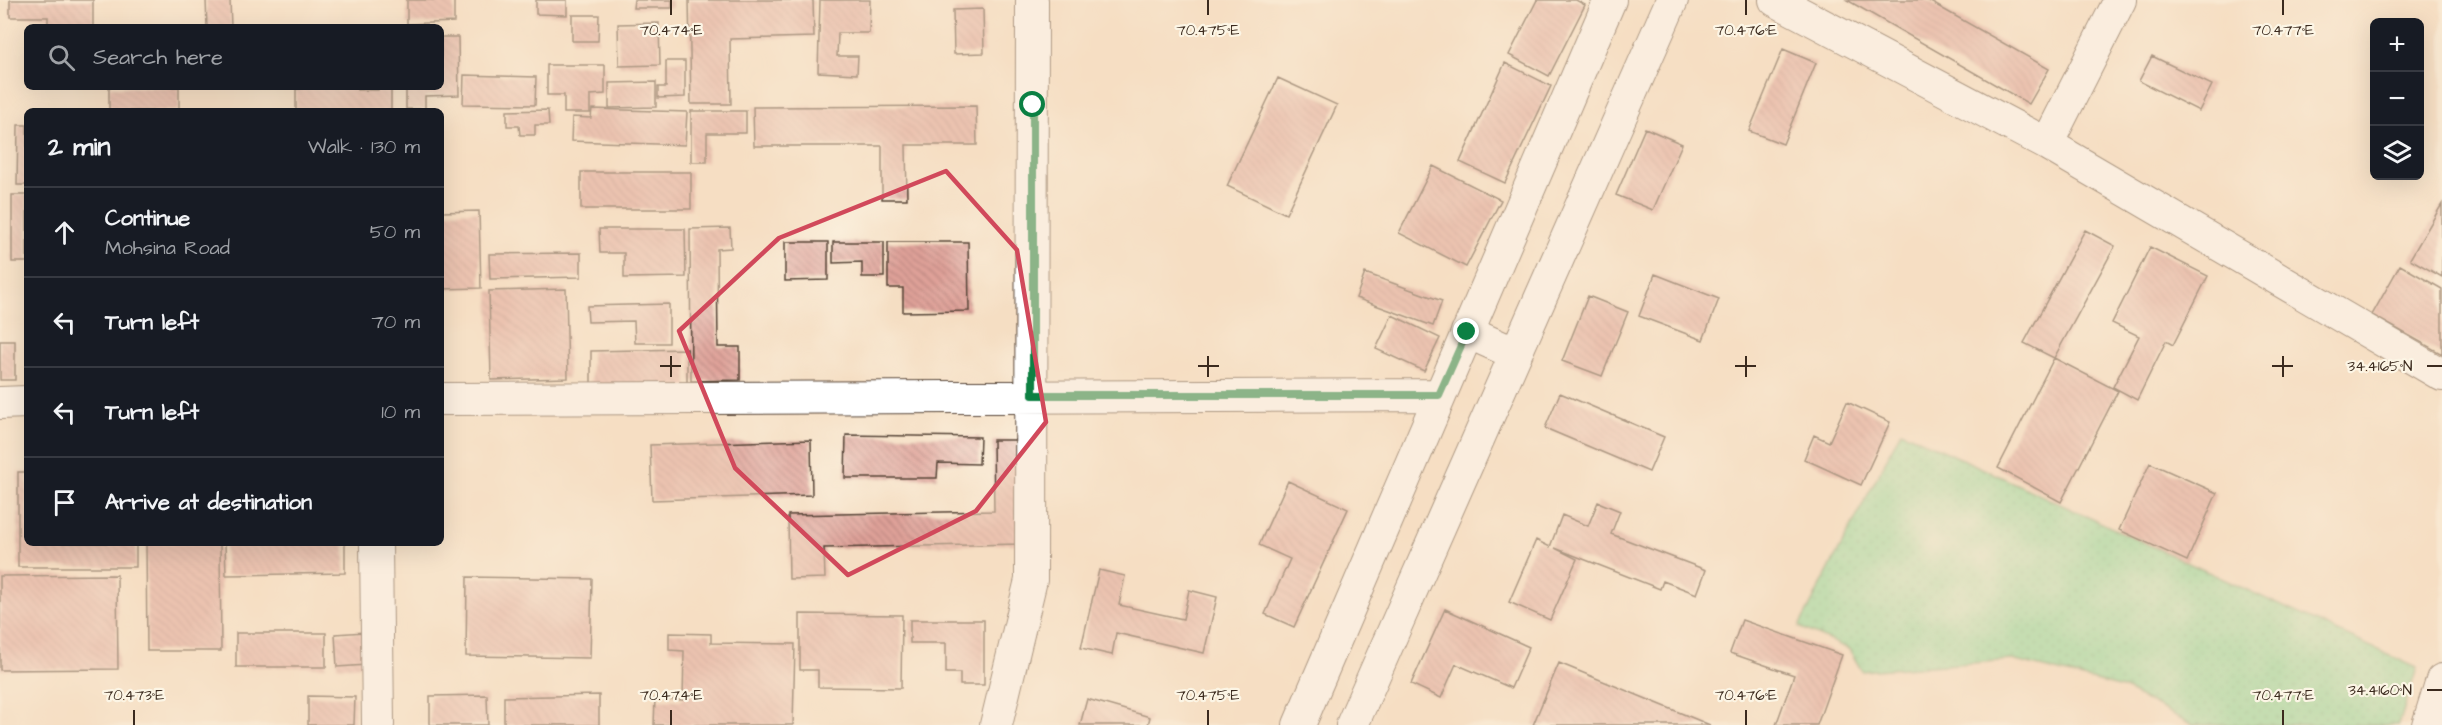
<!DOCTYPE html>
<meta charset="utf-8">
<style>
:root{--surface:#171b24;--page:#242831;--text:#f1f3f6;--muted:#9ea1a6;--line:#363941}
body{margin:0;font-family:"Architects Daughter",sans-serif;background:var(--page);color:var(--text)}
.controls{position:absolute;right:18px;top:18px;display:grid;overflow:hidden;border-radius:9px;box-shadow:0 6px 24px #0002}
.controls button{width:54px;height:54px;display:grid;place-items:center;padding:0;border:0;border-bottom:2px solid var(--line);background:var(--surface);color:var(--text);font:30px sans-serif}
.stop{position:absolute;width:18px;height:18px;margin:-14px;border:4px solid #0b8043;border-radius:50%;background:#fff}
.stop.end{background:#0b8043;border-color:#fff;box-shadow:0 2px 6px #0008}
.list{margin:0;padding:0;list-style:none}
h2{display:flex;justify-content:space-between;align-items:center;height:78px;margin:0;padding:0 24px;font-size:26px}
h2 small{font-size:20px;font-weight:400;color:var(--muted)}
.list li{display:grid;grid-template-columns:39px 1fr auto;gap:18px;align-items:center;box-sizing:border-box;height:90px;padding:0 24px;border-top:2px solid var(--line)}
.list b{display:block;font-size:22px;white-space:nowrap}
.list p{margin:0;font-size:20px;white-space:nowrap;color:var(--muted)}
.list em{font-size:20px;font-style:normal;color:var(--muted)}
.icon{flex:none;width:33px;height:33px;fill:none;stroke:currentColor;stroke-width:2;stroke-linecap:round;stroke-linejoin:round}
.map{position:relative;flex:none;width:2442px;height:725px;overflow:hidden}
.search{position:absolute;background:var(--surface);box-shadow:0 6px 24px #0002;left:24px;top:24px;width:420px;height:66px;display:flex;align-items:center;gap:15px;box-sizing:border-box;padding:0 21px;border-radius:9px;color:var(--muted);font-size:22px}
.panel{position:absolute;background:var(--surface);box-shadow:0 6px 24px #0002;left:24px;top:108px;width:420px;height:438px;border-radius:9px}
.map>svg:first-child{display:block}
.garden{fill:url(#garden-dots);stroke:#62825c;stroke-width:1.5}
.building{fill:url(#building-back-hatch)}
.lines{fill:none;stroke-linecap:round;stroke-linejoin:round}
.street-casing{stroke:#574537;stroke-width:34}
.street{stroke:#fff;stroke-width:32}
.route{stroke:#0b8043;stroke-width:8}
.marked{fill:none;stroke:#d1495b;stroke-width:4.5;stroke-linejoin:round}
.ticks{fill:none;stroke:#3b2a1e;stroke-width:2}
.ticks-label{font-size:15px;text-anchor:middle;fill:#3b2a1e;stroke:#fcf5e5;stroke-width:4.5;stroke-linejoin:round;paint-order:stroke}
</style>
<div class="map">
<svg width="2442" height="725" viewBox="0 0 2442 725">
<defs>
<pattern id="garden-dots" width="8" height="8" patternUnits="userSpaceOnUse" patternTransform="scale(1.5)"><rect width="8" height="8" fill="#8adb9b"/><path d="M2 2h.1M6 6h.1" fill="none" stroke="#78bc85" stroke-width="1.8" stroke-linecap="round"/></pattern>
<pattern id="building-back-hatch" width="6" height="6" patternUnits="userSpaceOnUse" patternTransform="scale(1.5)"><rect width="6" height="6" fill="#dfa199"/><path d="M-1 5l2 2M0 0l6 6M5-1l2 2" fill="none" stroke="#b6837c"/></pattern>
</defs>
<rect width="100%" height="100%" fill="#fcf5e5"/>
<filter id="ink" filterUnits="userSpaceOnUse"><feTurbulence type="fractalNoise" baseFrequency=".0167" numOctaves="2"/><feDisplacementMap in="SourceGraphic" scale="12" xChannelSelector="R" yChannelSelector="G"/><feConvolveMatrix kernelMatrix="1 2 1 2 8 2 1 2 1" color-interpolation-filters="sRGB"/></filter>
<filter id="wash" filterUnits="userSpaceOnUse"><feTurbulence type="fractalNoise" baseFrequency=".008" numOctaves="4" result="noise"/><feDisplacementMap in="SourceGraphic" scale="24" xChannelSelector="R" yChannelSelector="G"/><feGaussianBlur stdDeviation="1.35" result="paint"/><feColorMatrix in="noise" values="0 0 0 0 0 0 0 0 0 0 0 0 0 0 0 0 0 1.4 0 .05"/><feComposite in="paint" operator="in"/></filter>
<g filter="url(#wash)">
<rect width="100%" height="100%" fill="#f5dec3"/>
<path class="garden" d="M1901,431l516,237 -18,57h-206l-70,-37 -111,-28 -150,11 -13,-22 -50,-22z"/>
<g id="blocks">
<path class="building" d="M10,0h83v27h-45v-10h-38z
M206,0h24l1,27h-24z
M407,0h47v22l-47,2z
M536,0h31v15l-31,-1z
M634,0h38v8h-39z
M689,0h124l1,37 -84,2 1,65h-40z
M820,0h50l-1,33h-31l-1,23h21l-1,18 -39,-2z
M1537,0h39l9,5 -36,71 -40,-21z
M1847,0h80l122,69 -20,35z
M983,9l1,44 -30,1 -1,-44z
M572,15h27l-1,26h-26z
M659,23l1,42 -41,1 -1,-42z
M441,37h17l1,58 -34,1v13h-19v-22h35z
M1783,49l33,14 -33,81 -34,-13z
M2152,56l60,29 -13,26 -60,-30z
M666,61h19v36l-27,1v-11h8z
M1505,63l46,23 -46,97 -45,-21z
M547,65h58v29l-15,1v18h-26v-18h-17z
M464,75l72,2 -1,28 -72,-1z
M1278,78l59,27 -51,109 -59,-28z
M656,82v25l-47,1v-25z
M109,87h70v24h-70z
M319,87h38v3h21v-3h13v24h-95v-22z
M976,106l1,39h-71l1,54h-25v-53h-128l-1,-39z
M592,109l95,3 -2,33 -114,-4 1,-24 19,1z
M548,110l1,15h-14v10h-15l-1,-9h-12v-15z
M691,111h55v22h-39v29h-16z
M18,125h9v60h-10z
M1645,128l37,16 -29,66 -37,-15z
M1433,166l68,34 -35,67 -67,-34z
M581,172h110v37h-110z
M12,195h15v67h-15z
M2442,204v73l-32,-18z
M479,211l2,77 -40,1v-77z
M730,228l1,20 -14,1 1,98h22v33l-49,1 -1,-152z
M599,229h86l1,48 -62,1v-25h-24z
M2085,230l30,16 -61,112 -30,-15z
M785,242h43v38l-43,1z
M833,242h51v35h-22v-15l-29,1z
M888,242h80l1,69 -66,1v-24h-15z
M2150,247l58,29 -35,69 -7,-4 -29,59 -24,-13 26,-51 -27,-13z
M581,253v24l-91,2 -1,-25z
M2400,265l42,24v65l-70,-39z
M1365,273l77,28 -9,25 -77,-28z
M1655,274l64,25 -16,41 -64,-24z
M566,289l2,89 -77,2 -2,-89z
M1588,296l40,16 -26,64 -40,-15z
M669,304v39h-34l-1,-22 -46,1 -1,-16z
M1392,315l48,23 -16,33 -48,-22z
M0,341h15v39h-15z
M687,349v37h-96v-35z
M2054,358l64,33 -57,111 -63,-34z
M1560,393l104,44 -15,35 -104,-44z
M1847,402l43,20 -29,63 -57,-26 10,-24 15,7z
M846,435l134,2 -1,27 -41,-1 -1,15h-92z
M811,440l1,55 -160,5 -2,-55z
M993,440h26l2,104 -197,4 1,30 -36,1 -1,-64 206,-4z
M2150,463l67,30 -30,68 -68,-31z
M18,472h9v71h109v24h-118z
M1288,481l60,28 -54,118 -29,-13 25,-55 -31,-14z
M1598,502l22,9 -9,23 95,36 -9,24 -34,-13 -3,8 -105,-41 22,11 -27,61 -41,-18 27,-62 14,7 12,-32 26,11z
M146,543h74l1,108h-74z
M225,543h120v30l-119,2z
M1099,570l26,6 -6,29 64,14 6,-29 28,7 -13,56 -88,-20 -4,22 -31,-7z
M117,575l1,94 -118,1v-94z
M467,577l125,2 -2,79 -124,-2z
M1445,609l84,38 -18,41 -55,-24 -15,34 -30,-14z
M800,614l102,1 -1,73 -83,-1v-17h-18z
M910,620h74v65h-24v-12h-14v-30h-36z
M1742,620l100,35 -25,70h-41l18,-50 -64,-22z
M365,632l2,33 -30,2 -2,-33z
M236,633h90v34h-90z
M669,633l42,1v9l84,1 -2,81h-139l1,-26 28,1 1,-49 -15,-1z
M1559,663l151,62h-177z
M487,695l1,30h-58v-29z
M599,695v30h-95v-28z
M308,696l47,1 -1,28h-46z
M1087,699l63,18 -2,8h-68z"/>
</g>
</g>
<g filter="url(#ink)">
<use href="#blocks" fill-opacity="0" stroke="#574537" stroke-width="1.5"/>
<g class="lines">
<defs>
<path id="street" d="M1775,0l272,144 73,-144
M2047,144l395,231
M1467,332l49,22
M441,399l998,-4
M0,403l27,-1
M376,543l2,182
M996,725l35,-145 1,-580
M1299,725l311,-725
M1352,725l320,-725
M2428,725l14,-45"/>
</defs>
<use href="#street" class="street-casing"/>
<use href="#street" class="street"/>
</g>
</g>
<g class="lines" filter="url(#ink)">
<path class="route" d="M1033,105v290h406l28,-63"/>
</g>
<path d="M0 0H2442V725H0ZM946,171l71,79 29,172 -70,89 -128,64 -113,-107 -56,-137 100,-93z" fill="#f5dec3" fill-opacity=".55" fill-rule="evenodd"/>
<path class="marked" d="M946,171l71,79 29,172 -70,89 -128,64 -113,-107 -56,-137 100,-93z"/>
<path class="ticks" d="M671,0v15M1208,0v15M1746,0v15M2283,0v15M671,356v21M1208,356v21M1746,356v21M2283,356v21M660,366h21M1198,366h21M1735,366h21M2272,366h21M2427,366h15M2427,690h15M134,710v15M671,710v15M1208,710v15M1746,710v15M2283,710v15"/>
<g class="ticks-label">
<text x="671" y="35">70.474°E</text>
<text x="1208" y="35">70.475°E</text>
<text x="1746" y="35">70.476°E</text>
<text x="2283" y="35">70.477°E</text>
<text x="2380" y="371">34.4165°N</text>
<text x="2380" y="695">34.4160°N</text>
<text x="134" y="700">70.473°E</text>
<text x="671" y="700">70.474°E</text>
<text x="1208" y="700">70.475°E</text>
<text x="1746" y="700">70.476°E</text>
<text x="2283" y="700">70.477°E</text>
</g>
</svg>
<div class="controls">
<button>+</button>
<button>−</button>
<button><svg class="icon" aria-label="layers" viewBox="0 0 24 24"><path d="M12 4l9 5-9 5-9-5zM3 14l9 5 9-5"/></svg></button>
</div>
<div class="stop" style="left:1033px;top:105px"></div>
<div class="stop end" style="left:1467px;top:332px"></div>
<div class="search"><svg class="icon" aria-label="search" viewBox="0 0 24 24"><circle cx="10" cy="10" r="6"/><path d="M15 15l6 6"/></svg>Search here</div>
<section class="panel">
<h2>2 min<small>Walk · 130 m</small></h2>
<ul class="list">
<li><svg class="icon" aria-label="ahead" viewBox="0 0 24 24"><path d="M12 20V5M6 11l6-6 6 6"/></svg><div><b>Continue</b><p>Mohsina Road</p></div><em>50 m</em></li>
<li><svg class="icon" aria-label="left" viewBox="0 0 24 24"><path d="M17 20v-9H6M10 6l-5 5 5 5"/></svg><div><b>Turn left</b></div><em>70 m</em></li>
<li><svg class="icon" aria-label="left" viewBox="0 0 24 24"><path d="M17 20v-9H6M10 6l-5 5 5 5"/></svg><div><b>Turn left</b></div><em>10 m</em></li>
<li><svg class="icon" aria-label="arrive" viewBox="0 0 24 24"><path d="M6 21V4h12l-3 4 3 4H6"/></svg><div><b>Arrive at destination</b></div></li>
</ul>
</section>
</div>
